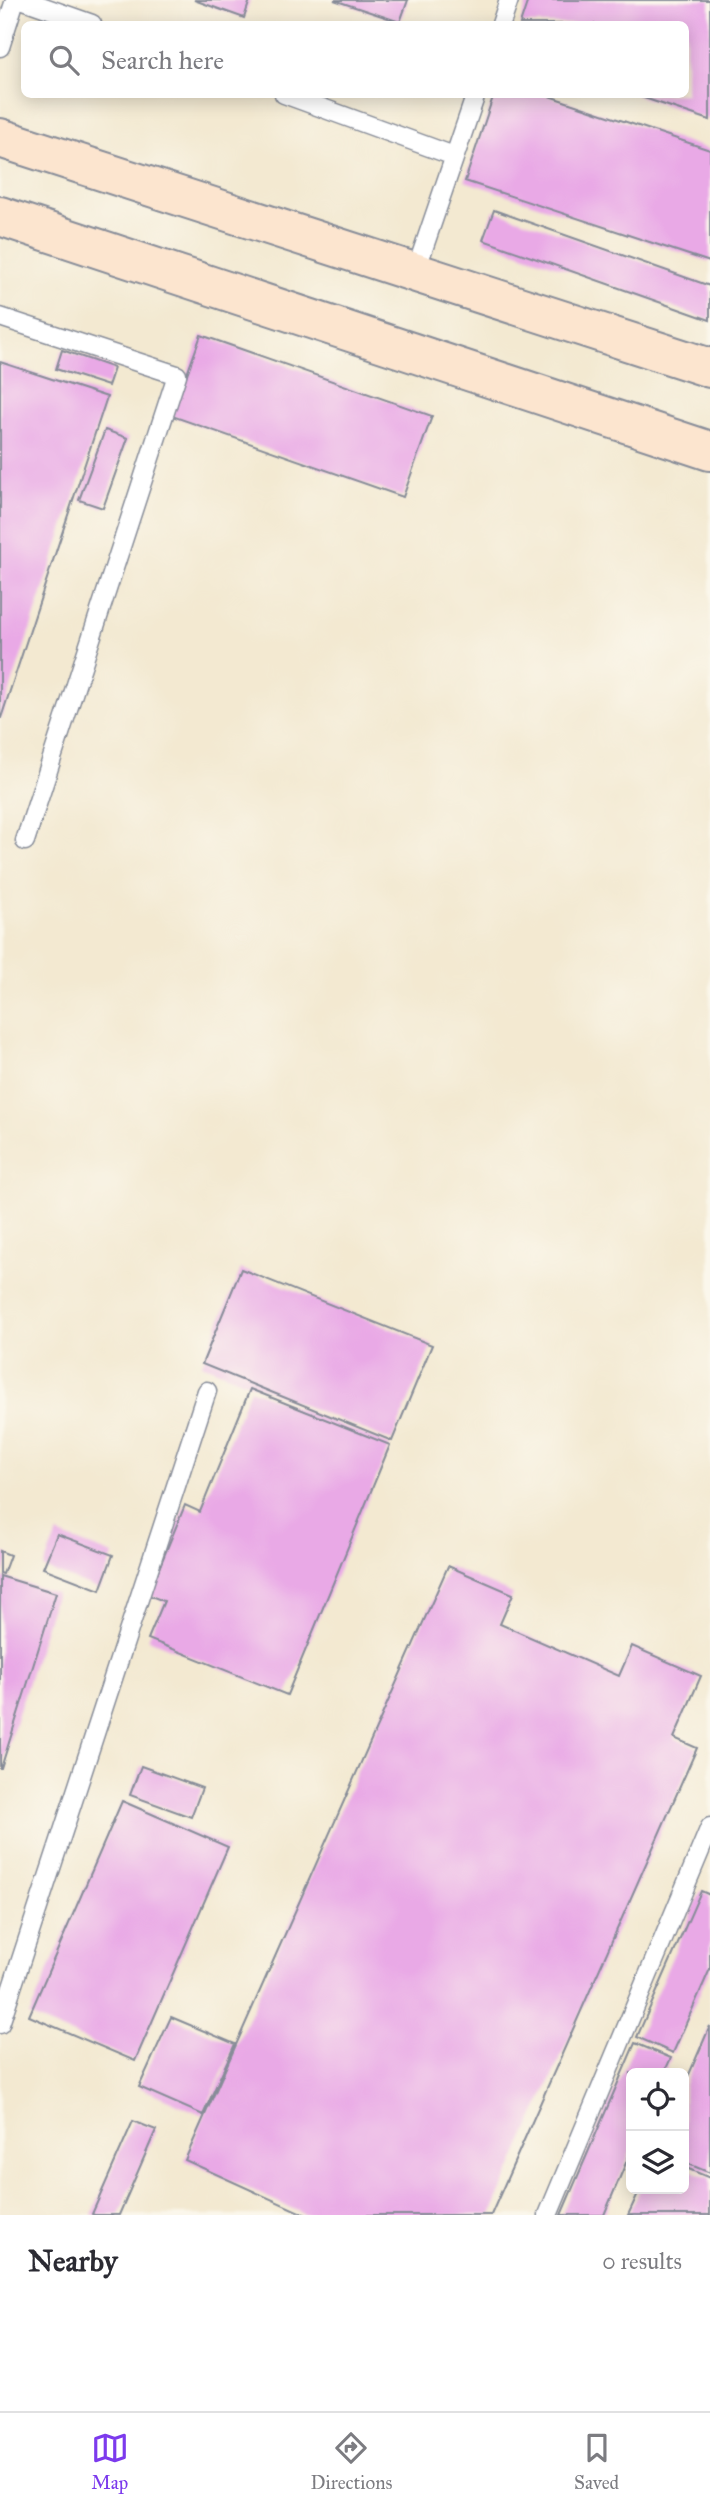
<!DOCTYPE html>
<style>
:root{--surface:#fff;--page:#f2f2f3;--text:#2b2b33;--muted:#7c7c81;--line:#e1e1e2;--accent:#7c3aed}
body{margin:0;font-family:"IM FELL Great Primer",serif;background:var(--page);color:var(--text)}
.controls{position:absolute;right:21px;bottom:21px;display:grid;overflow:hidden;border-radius:10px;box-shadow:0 4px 18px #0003}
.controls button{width:63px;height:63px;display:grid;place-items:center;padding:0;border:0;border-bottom:2px solid var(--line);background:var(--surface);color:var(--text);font:35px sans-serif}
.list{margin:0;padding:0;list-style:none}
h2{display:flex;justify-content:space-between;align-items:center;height:91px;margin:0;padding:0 28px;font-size:30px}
h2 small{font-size:23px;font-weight:400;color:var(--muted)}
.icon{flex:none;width:38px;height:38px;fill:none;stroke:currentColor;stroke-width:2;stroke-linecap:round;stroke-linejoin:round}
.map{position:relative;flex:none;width:710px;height:2215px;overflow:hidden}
.search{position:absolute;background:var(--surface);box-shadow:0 4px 18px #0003;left:21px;right:21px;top:21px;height:77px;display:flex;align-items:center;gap:18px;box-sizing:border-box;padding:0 24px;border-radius:10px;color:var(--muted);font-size:26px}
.sheet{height:196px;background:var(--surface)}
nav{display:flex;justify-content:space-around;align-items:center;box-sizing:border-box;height:98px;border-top:2px solid var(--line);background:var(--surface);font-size:19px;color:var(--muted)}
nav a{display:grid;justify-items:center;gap:4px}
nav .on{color:var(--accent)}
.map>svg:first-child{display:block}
.building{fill:#e9a9e6}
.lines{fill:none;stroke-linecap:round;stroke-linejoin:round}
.lane-casing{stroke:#878c98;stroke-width:21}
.secondary-casing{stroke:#878c98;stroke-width:42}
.lane{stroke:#fff;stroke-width:18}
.secondary{stroke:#fce5cf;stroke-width:38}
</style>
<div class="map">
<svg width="710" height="2215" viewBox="0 0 710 2215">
<rect width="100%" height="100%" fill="#fbf7ec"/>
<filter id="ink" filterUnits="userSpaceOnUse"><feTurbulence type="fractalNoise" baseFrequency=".0143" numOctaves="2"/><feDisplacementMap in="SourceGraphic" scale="14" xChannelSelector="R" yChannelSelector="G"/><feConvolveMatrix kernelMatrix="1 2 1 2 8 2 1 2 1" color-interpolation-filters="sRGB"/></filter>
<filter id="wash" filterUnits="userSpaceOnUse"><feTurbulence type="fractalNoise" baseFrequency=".00686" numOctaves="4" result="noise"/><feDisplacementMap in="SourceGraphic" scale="28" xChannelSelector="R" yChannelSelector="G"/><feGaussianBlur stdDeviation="1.57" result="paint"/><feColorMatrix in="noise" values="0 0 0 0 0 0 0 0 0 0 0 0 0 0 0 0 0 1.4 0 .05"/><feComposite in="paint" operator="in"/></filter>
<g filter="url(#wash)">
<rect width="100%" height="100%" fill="#f3e9d1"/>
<g id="blocks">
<path class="building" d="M194,0h56l-6,18z
M334,0h74l-8,22z
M528,0h182v120l-75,-25 51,-1v-70h-166z
M494,94h49l167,56v112l-245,-81z
M494,210l216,76v34l-227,-80z
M201,335l231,81 -29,81 -231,-81z
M62,350l52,18 -6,18 -52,-17z
M0,362l107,35 -106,321h-1z
M105,430l23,8 -25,70 -24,-8z
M241,1269l191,76 -40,96 -190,-77z
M250,1389l140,56 -103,250 -139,-56 16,-38 -16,-6 37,-90 15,7z
M57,1534l56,21 -13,35 -57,-22z
M0,1551l10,4 -7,19 -3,-1z
M448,1566l65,28 -13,30 119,52 13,-30 69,30 -27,62 23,10 -206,467h-185l-121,-55z
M0,1576l56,17 -55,175h-1z
M141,1766l61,22 -11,29 -61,-22z
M122,1801l106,46 -93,214 -106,-45z
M701,1891l9,4v74l-37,84 -36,-16z
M171,2017l64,27 -32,71 -64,-28z
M710,2026v147l-26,-11v-76z
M635,2043l36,15 -7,15h-33v78l-27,64h-43z
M133,2121l23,9 -37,85h-25l-2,-1z
M684,2167l26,11v37h-82l12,-26h44z"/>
</g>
</g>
<g filter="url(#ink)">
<use href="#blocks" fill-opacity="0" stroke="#878c98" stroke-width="2"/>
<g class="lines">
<defs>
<path id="lane" d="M24,0l68,24
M501,24l8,-24
M0,47l15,-47
M284,94l170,62
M415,273l61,-179
M0,317l177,58 -152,466
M0,2024l207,-633
M548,2215l162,-388"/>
<path id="secondary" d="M0,138l710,230
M0,216l710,235"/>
</defs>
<use href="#lane" class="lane-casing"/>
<use href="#secondary" class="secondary-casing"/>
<use href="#lane" class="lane"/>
<use href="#secondary" class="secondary"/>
</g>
</g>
</svg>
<div class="controls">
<button><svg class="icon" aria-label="locate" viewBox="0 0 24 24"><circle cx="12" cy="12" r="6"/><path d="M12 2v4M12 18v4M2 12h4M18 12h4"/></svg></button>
<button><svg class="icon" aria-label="layers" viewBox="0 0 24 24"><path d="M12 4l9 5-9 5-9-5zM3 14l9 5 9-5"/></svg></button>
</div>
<div class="search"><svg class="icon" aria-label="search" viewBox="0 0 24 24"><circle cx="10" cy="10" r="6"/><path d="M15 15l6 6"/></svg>Search here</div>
</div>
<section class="sheet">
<h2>Nearby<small>0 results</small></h2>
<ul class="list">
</ul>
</section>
<nav>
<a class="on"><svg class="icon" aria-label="map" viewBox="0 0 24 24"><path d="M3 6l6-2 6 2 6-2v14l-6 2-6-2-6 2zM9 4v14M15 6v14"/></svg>Map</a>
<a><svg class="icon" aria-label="directions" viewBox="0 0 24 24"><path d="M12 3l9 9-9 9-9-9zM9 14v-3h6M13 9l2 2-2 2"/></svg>Directions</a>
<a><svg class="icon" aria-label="saved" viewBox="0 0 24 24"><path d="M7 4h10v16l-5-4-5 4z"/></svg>Saved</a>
</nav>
